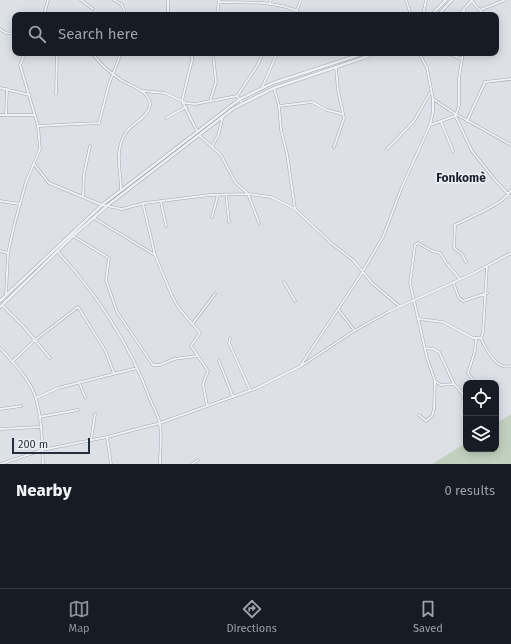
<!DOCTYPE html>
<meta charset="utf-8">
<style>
:root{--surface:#171b24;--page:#20242c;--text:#f1f3f6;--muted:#9ea1a6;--line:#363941;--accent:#8c9099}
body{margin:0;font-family:"Fira Sans",sans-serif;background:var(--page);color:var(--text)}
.controls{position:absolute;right:12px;bottom:12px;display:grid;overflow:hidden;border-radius:8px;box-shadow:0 2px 10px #0003}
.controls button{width:36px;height:36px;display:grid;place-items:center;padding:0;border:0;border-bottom:1px solid var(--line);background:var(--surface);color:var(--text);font:20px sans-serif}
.scale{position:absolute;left:12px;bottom:10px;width:78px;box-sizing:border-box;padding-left:4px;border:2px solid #262e3d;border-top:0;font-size:11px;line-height:14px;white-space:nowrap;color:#262e3d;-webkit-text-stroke:3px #eceff4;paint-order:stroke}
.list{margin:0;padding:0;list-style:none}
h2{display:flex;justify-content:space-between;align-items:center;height:52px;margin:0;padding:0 16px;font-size:17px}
h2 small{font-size:13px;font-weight:400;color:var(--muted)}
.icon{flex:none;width:22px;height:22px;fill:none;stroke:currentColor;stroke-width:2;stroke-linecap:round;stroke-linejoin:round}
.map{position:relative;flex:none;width:511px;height:464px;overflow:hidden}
.search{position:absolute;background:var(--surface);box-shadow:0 2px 10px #0003;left:12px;right:12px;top:12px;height:44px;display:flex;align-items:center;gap:10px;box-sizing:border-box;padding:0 14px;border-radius:8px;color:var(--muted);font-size:15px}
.sheet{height:124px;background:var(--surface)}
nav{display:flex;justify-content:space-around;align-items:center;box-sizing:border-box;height:56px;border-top:1px solid var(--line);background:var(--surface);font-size:11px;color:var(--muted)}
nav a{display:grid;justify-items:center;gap:2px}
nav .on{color:var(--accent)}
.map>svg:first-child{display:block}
.green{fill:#c2d1be}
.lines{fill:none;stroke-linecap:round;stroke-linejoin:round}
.minor-casing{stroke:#a2a8b1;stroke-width:3}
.tertiary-casing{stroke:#a2a8b1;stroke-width:3.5}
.minor{stroke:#eff1f5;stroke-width:2}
.tertiary{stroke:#eff1f5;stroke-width:2.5}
.labels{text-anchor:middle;stroke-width:3;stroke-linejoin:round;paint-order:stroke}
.quarter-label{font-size:12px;font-weight:bold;fill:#19202e;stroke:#eceff4}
</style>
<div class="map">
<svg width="511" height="464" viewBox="0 0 511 464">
<rect width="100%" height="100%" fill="#dde1e7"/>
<path class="green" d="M511,414v50h-79l34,-21v6h30v-25z"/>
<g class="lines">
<defs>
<path id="minor" d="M81,0l12,9
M114,0l8,5 4,10
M406,0l5,15
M471,0l13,15
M219,2c25,1 54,-2 78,9
M269,4l2,-4
M464,9l1,6
M480,10l25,-10
M44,15l4,-15
M168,15v-15
M217,15l2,-15
M295,15l6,-15
M423,15l3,-15
M459,15l13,-15
M0,29l6,4 9,1
M92,53c8,11 17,19 29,27 8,5 20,8 26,16 12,17 -15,26 -22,38 -11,19 -4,36 -4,56
M192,53v7l-10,41 15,30
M447,53l15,6
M0,88l30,7
M262,88l15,-35
M274,88l5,18 2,24 6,24 8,55
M143,91l22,2 21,10 9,1 42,-8 5,7
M56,94l1,-41
M237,96l20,-30 6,-13
M433,99l21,14 57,32
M210,101l6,-19 -3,-28
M279,106l33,-4 15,8 15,4
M454,113l18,38 23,29 16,17
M0,115h35
M6,115l1,-26
M456,115l3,-9v-28l4,-25
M166,118l20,-11
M467,121l18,-39 26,-3
M441,122l12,29
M430,125l25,-9
M38,126l61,-3 10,-39 12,-31
M199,135l22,20 14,27 13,12 11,29
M212,146l6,-10 5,-20
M334,147l10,-29 -6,-28 -2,-22
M387,149l27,-28 16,-28
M34,164l15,19 53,22 20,4 23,-6 65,-8 38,-1 23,3 24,12 37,35 21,16 19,23 27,23
M226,194l3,28
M83,196l1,-22 6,-28
M0,201l20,3
M161,202l5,24
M143,204l12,51 17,41 6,11 22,26 -9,13 17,25 -5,13 4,22
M212,217l6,-22
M94,218l61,37
M73,236l36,22 -3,22 11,32 36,53h7l14,-6 23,-3
M0,251l8,2
M57,251c39,41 74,96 93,148 3,8 9,17 10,26 2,12 0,26 0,39
M466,262l-4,-8 -8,-6 1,-23c15,-8 48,-20 56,-35
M284,282l11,19
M453,282l6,16 4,3 24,-8
M6,295l2,-42 6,-27 12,-44 14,-33 -2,-23 -18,-61 5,-12
M2,305l22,22 26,31
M338,309l16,21
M419,319l24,3 30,16h8l2,-6 4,-65
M193,323l22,-29
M230,338l-1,5 21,47
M481,338c4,10 16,33 30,28
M0,348c13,14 31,32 36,51 6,20 6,44 7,65
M425,348l8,1 6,3 15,32 8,9 4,11
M219,361l14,36
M12,362l23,-22 43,-33 28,45 8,22
M301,365l59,-89 23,-39 19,-50 28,-62 3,-13v-13l-6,-31 -8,-15
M435,381l6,4 13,-1
M79,382l6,15
M475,383l-7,-10 7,-22 1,-12
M36,398l22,-10 79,-20
M0,409l21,-3
M419,415l7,6 6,-5 2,-7 1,-28 -8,-23 -17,-75 5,-38 3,-2 14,8 8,2 7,11 13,15
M39,417l39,-7
M0,429l40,-2
M107,437l4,27
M91,440l4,-26
M1,464l41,-14 65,-13 53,-14 97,-35 44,-22 53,-35 34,-19 86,-39 37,-20
M192,464l6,-4"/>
<path id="tertiary" d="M431,15l15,-15
M438,15l14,-15
M0,301l102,-96 138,-106 33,-16 92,-30
M0,307l73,-71 35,-31 126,-97 40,-20 89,-30 11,-5"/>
</defs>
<use href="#minor" class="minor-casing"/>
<use href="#tertiary" class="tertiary-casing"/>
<use href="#minor" class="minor"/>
<use href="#tertiary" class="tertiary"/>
</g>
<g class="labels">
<g class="quarter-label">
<text x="461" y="182">Fonkomè</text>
</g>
</g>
</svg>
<div class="controls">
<button><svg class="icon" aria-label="locate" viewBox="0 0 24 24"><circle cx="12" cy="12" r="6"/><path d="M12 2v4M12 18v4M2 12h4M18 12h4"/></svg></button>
<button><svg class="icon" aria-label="layers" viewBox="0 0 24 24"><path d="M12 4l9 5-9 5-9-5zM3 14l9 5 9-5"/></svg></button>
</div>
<div class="scale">200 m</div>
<div class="search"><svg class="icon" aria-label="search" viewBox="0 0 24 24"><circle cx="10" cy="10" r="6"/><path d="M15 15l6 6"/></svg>Search here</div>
</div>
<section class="sheet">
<h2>Nearby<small>0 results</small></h2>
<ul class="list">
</ul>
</section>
<nav>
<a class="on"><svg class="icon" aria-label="map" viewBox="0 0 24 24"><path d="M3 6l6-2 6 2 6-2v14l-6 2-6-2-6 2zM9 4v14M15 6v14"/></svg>Map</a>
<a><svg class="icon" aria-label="directions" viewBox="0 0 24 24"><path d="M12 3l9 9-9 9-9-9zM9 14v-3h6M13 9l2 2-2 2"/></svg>Directions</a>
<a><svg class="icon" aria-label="saved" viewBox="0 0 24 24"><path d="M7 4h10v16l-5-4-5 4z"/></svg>Saved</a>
</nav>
